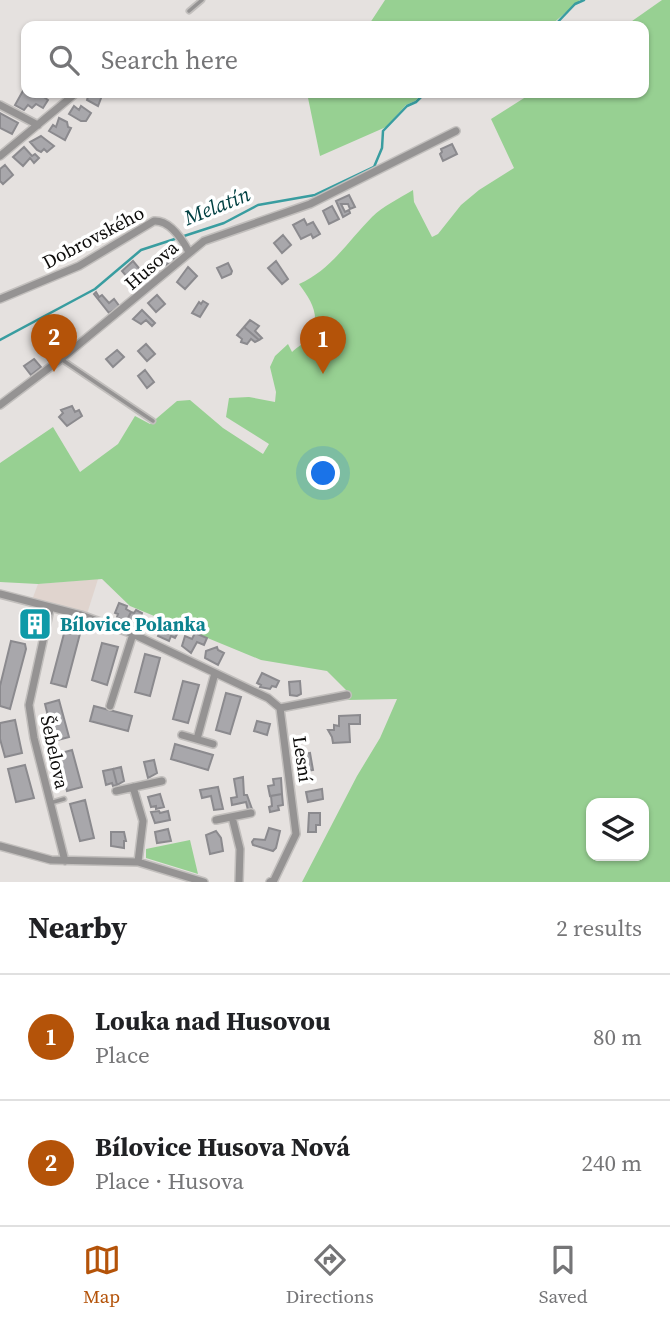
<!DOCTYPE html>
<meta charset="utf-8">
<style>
:root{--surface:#fff;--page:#f2f2f2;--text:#202124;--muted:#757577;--line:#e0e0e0;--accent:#b45309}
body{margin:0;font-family:"Source Serif 4",serif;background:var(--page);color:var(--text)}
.controls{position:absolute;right:21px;bottom:21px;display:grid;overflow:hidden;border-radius:14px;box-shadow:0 2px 5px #0004}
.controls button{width:63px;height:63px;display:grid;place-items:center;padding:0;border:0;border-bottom:2px solid var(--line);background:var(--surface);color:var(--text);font:35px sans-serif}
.you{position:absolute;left:324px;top:474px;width:24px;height:24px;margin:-18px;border:5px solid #fff;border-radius:50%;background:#1a73e8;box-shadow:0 0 0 10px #1a73e833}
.badge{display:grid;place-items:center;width:46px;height:46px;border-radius:50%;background:var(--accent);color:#fff;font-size:23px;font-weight:700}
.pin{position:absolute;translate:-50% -58px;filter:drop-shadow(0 2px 4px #0008)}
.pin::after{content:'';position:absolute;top:37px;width:24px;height:21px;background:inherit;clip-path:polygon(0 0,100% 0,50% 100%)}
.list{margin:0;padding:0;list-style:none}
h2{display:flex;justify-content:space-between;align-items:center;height:91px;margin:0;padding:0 28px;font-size:30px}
h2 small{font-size:23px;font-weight:400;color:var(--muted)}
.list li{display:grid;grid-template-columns:46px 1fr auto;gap:21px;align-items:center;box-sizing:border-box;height:126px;padding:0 28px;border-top:2px solid var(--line)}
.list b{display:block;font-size:26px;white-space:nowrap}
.list p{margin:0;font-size:23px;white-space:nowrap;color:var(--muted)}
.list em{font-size:23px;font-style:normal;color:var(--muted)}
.icon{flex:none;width:38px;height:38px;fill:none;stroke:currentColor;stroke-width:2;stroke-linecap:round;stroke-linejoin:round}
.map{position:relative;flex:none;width:670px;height:882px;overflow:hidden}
.search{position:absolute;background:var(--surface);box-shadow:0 2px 5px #0004;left:21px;right:21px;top:21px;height:77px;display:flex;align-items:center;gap:18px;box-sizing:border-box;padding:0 24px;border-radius:14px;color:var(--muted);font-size:26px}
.sheet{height:343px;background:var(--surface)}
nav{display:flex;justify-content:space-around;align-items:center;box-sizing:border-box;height:98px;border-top:2px solid var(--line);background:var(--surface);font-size:19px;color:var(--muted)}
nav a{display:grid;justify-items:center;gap:4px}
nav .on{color:var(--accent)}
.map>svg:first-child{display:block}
.built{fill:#e0d4ce}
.green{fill:#97d092;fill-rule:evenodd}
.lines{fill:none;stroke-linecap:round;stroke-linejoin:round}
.stream{stroke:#399da0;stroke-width:2.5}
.building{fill:#a8a7ab;stroke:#8b8a8e;stroke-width:2}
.service-casing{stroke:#c2bfbd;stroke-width:7}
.minor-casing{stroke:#c2bfbd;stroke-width:10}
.service{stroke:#959393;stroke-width:3.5}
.minor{stroke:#959393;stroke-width:7}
.labels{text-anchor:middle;stroke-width:7;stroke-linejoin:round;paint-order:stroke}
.street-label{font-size:19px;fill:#0d0c0b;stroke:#fff}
.culture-label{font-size:19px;font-weight:bold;fill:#0d838f;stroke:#fff;text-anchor:start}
.water-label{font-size:21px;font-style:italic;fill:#014042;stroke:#fff}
</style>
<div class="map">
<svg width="670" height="882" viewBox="0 0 670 882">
<rect width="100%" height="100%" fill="#e5e1df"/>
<path class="built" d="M98,579l-11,35 -55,-14 6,-16z"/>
<path class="green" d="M385,0h195l-30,26h-182z
M662,0h8v882h-368l55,-106 23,-38 17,-39 -51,1 1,-9 -20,-20 -66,-11 -131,-54 -28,-27 -64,5 -38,-2v-119l53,-36 27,45 38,-28 17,-28 15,8 27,-23 13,-1 33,28 40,26 6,-10 -43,-27 3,-19 20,-1 26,5 1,-10 -6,-25 5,-11 13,-12 4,8c5,-5 14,-10 18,-15 12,-20 1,-37 -11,-53 32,-14 49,-43 73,-67 11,-11 28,-19 41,-27l1,12 18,35 6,-3 23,-29 18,-15 35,-22 -23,-49 41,-26h112v-67h-19zM591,803h53v53h-53z
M307,93h116l-8,8 -9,4 -20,22 -66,29z
M190,840l8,34 -52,-16v-9z"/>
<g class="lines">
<path class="stream" d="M554,26l21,-22 9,-4
M0,340l95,-51 46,-39 83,-27 34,-18 57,-10 59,-28 8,-19 1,-17 24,-25 9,-4 9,-9"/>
</g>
<path class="building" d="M24,89l2,4h6l3,4 3,-4 10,7 -5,8 -7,-4 -4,4 -4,-3 -4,5 -9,-5z
M103,93l-5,13 -11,-6 2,-7z
M74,106l5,4 2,-4 10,7 -5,8h-5l-12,-7z
M0,113l18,10 -6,11 -12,-6z
M59,118l8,4 1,5 3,1 -6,12 -16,-9 4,-6 3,2z
M41,136l13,10 -7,6 -3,-3 -3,3 -4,-2 -7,-8z
M452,144l5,10 -14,7 -3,-7 2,-2 -1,-3z
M24,147l8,9 3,-2 4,4 -5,5 -4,-5 -7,8 -10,-9z
M5,165l8,10 -10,9 -3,-3v-12z
M349,195l6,12 -5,2 -2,-5h-7l4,8 4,-2 1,3 -7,4 -7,-16z
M332,206l7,13 -10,5 -6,-13z
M304,219l3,6 6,-3 7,12 -7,4 -2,-4 -10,5 -8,-14z
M283,235l8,10 -9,8 -8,-10z
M171,249l6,4v3l-11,9 -4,-5 -2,2 -2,-7 4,-4 2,3z
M133,261l15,18 -5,4 -5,-6 -10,1 -6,-7z
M276,261l12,18 -6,5 -14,-16z
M228,263l4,8 -1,3 -9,4 -5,-10z
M188,267l9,9 -12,13 -8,-7z
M96,292l3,5 3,-2 7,8 5,-4 6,8 -11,6 -15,-19z
M157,295l8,9 -9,8 -8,-9z
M203,301l5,3 -8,13 -8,-4 7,-11 2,2z
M142,310l13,13 -3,3 -6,-6 -5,4 -8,-5z
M250,320l9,6 -4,5 7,7 -3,2 -15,-13z
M244,327l15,13 -4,2 -4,-3 -4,5 -6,-2 1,-3 -5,-4z
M44,339l6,8 5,-4 6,9 -12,9 -8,-11 4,-3 -5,-6z
M146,344l9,10 -8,7 -9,-10z
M117,350l7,7 -11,10 -7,-8z
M34,359l7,8 -10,8 -7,-9z
M145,370l9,12 -7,6 -9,-12z
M72,406l3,6 4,-2 3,6 -15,10 -8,-9 4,-4 -2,-3z
M119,603l8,3 -1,3 5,3 -5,10 -9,-5 1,-3 -3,-1z
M136,610l6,3 -2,9 -6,5 -8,-5 5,-10 3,1z
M162,624l12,7 3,-6 4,2 -6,11 -4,-2 -2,5 -11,-5z
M66,626l15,4 -15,57 -15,-4z
M195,633l12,5 -3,7 -7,-3 -6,11 -9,-7 3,-10 7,3z
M11,641l14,3 1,5 -16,60 -10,-3v-20z
M102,643l16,4 -11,38 -15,-5z
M217,647l1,3 6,3 -6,12 -13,-7 1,-7z
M145,654l15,4 -10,38 -15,-4z
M262,673l17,8 -3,6 -4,-1 -2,3 -10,-2 1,-2 -4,-2z
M183,681l16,4 -11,38 -15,-4z
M300,681l1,13 -4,2 -7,-1 -1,-13z
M226,693l15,4 -11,37 -14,-4z
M59,700l10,37 -15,4 -9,-37z
M94,706l38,10 -4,15 -38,-10z
M360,715v9h-11l1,18 -17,1 -1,-6 -4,-7h6v-5l5,1v-10z
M15,720l7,33 -17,4 -5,-18v-16z
M257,721l13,3 -3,11 -13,-4z
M175,744l38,11 -5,15 -37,-11z
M72,750l10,37 -15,4 -9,-37z
M310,753l3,17 -11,2 -3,-17z
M154,760l3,13 -9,5 -4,-16z
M25,765l9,33 -18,4 -8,-33z
M121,767l3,14 -7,4 -4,-16z
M113,769l4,16 -4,1 -1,-3 -6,2 -3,-14z
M243,777l1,18h3l5,14 -4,1 -2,-8 -14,3 -1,-7 6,-1 -3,-18z
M281,778l1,16 -12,2 -2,-10 6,-1 -1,-6z
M218,787l5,22 -9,1 -3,-14 -9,2 -2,-8z
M322,789l1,10 -15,3 -2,-10z
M160,794l4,13 -8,2v-3l-5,1 -3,-10z
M282,794l1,11 -5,1 1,4 -9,2 -1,-5 3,-1 -1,-10z
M85,800l9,38 -14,3 -10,-37z
M159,811l1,2 8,-2 2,9 -15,3 -4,-11z
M309,813h11v12h-4v7h-8z
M269,828l11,3 -4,17 -3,3 -20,-6 -1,-3 2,-3 11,1z
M168,829l3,12 -14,2 -2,-11z
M216,831l5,7 2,13 -13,3 -4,-19z
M111,832h13l2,9h-2v7l-13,-2z"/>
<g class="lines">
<defs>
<path id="service" d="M189,11l13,-11
M61,359l92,62
M50,803l14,-4"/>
<path id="minor" d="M0,105l38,20
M0,156l76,-63
M0,299l79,-33 75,-45c16,-1 28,18 35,31
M0,405l61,-46 143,-118 106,-37 146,-73
M0,594l81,21 52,19 135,64 12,10 16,126 -22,46 -4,2
M50,609l-21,96 5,33 31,123
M110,706l23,-72
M280,708l67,-13
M182,735l31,9
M197,739l18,-66
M133,787l10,34 -5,41
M116,791l46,-10
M232,817l8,32 -1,33
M216,820l35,-7
M0,846l51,14 87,2 66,20"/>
</defs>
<use href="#service" class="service-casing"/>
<use href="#minor" class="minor-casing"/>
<use href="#service" class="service"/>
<use href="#minor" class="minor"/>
</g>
<defs>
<symbol id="building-square" viewBox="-11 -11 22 22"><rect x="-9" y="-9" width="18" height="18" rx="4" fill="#0f9aa8" stroke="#fff"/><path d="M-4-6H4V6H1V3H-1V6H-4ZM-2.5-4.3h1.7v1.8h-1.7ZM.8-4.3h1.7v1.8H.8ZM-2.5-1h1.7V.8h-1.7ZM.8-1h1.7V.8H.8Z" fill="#fff"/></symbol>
</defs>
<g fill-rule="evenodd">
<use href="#building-square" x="16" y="605" width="38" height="38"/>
</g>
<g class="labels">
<g class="street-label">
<text transform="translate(93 237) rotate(-28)" y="7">Dobrovského</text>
<text transform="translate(151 265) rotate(-41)" y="7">Husova</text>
<text transform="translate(55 752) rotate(78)" y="7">Šebelova</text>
<text transform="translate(303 759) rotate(82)" y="7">Lesní</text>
</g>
<g class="culture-label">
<text x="60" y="631">Bílovice Polanka</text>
</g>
<g class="water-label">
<text transform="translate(217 206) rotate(-22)" y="7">Melatín</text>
</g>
</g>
</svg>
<div class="controls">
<button><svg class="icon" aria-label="layers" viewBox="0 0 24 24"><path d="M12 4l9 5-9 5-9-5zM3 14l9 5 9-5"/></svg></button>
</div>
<div class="you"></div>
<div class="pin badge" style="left:323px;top:374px">1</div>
<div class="pin badge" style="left:54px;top:372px">2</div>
<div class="search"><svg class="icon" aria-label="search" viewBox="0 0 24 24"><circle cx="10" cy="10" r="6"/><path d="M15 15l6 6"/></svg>Search here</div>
</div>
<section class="sheet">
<h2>Nearby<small>2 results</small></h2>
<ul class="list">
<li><span class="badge">1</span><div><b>Louka nad Husovou</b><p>Place</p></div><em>80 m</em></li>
<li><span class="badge">2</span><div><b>Bílovice Husova Nová</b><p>Place · Husova</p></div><em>240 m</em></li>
</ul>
</section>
<nav>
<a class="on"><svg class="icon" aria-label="map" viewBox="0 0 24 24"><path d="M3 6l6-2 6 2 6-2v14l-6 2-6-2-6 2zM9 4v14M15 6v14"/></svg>Map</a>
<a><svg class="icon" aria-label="directions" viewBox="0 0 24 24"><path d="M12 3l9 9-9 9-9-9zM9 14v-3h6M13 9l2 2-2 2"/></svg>Directions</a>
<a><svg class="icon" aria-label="saved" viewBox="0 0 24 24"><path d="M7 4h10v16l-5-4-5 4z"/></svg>Saved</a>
</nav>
